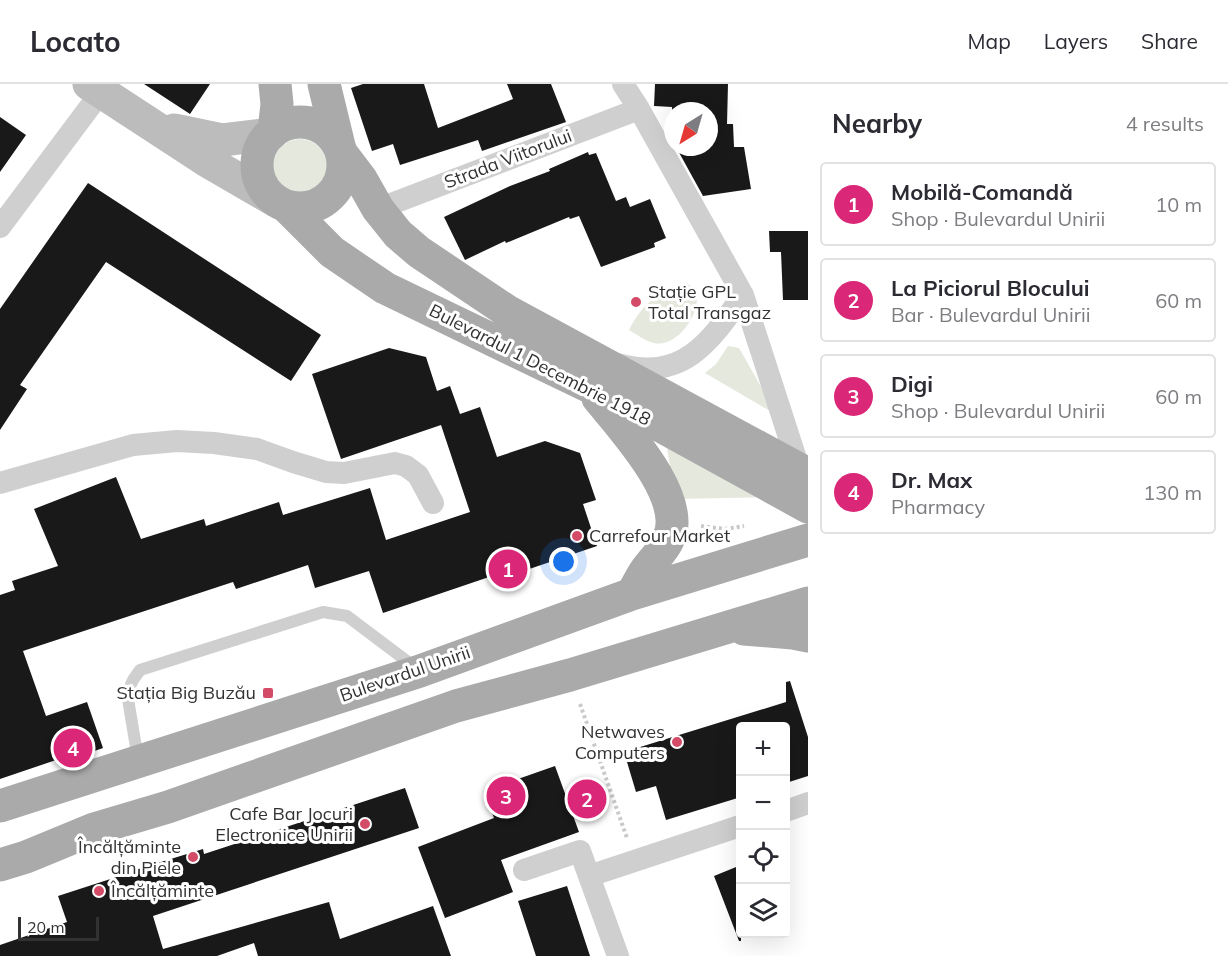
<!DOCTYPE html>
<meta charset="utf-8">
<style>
:root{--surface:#fff;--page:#f7f7f7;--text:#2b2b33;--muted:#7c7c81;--line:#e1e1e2;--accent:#db2777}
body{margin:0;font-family:Mulish,sans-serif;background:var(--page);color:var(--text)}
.controls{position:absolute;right:18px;bottom:18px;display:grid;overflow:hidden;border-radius:6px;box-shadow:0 6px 24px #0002}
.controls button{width:54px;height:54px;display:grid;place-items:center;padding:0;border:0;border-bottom:2px solid var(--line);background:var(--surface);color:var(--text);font:30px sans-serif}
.compass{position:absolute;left:664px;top:18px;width:54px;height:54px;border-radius:50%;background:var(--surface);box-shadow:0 6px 24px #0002;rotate:217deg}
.scale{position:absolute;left:18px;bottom:15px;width:81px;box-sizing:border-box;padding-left:6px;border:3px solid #323232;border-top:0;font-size:16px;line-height:21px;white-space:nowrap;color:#323232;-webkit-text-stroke:4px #fff;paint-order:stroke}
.you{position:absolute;left:564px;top:478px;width:21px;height:21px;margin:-15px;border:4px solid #fff;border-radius:50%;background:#1a73e8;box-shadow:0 0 0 9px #1a73e833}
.badge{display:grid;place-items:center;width:39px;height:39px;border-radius:50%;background:var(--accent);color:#fff;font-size:20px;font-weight:700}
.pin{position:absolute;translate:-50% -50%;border:3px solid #fff;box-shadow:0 2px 6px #0006}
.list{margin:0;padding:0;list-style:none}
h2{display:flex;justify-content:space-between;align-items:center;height:78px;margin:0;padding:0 24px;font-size:26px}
h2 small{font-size:20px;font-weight:400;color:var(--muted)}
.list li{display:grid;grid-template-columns:39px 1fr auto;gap:18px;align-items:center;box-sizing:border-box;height:84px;margin:0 12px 12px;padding:0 12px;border:2px solid var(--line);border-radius:6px}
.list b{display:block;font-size:22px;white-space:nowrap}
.list p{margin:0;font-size:20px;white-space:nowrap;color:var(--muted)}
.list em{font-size:20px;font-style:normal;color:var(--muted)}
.icon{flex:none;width:33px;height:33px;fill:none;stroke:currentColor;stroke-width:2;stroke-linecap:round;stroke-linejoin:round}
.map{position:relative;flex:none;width:808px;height:872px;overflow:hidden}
header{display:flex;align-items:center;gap:36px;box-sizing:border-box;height:84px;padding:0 30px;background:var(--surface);border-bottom:2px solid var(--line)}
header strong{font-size:28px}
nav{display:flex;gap:33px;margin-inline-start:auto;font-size:21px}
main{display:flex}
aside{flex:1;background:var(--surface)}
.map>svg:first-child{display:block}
.green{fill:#e4e8dd}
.building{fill:#191919}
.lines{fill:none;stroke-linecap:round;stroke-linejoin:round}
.path{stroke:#c9c9c9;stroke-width:4;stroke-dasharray:3 3;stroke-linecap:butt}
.lane{stroke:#cfcfcf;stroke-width:12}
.street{stroke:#cfcfcf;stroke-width:22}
.secondary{stroke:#bcbcbc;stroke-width:33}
.primary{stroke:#aaa;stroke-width:33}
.poi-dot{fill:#d34b66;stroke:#fff;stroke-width:2}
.labels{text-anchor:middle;stroke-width:6;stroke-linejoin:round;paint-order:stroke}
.street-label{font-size:18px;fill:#323232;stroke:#fff}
.poi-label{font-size:18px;fill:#323232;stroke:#fff;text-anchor:end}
</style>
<header>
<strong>Locato</strong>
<nav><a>Map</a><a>Layers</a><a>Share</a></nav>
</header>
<main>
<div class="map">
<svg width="808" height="872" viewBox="0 0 808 872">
<rect width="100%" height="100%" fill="#fff"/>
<path class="green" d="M273 82a27 27 0 1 1 54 0a27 27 0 1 1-54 0Z
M687,200c26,8 -4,66 -33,59 -9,-2 -18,-9 -25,-13 15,-29 28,-36 58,-46z
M728,262l11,2 38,67 -72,-42 11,-9z
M667,364l111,49 -105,2 -1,-21z"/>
<path class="building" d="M144,0h66l-20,30z
M363,0h61l14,44 75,-29 -6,-15h44l15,38 -84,29 -4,-11 -78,25 -7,-21 -21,7 -21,-63z
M655,0h73l-1,40h6l1,23h10l7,42 -48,7 -27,-49h33v-36h-36v20l-1,-24 -18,-1z
M0,33l26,18 -26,37z
M588,68l1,3 7,-2 20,48 10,-4 4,10 20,-8 16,39 -12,5 1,4 -54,20 -22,-51 -9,3 -1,-2 -63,26 -1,-2 -40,19 -21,-43 66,-31 40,-15 -1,-2z
M88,99l233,152 -30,46 -185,-119 -86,123 7,4 -27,41v-121z
M769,147h39v69h-25l-2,-48h-11z
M389,264l37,9 11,34 13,-5 10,28 20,-7 17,50 48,-16 35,12 16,47 -13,4 14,42 -103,35 -2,-5 -109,37 -14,-42 -54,17 -7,-23 -72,24 -3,-7 -210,69 23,65 41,-14 16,46 -43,15 -1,-4 -59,20v-184l15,-5 -3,-9 46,-15 -24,-57 82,-32 25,62 63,-20 2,7 73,-24 4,13 87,-27 16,52 84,-28 -29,-87 -100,34 -29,-85z
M790,597l18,56v39l-22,7v-57h-45v71l-75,23 -10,-34 -20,6 -12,-40 162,-50v-20z
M555,682l24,66 -78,28 12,32 -68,26 -27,-71 76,-29 -10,-27z
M405,704l14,40 -266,88 10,33 166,-47 11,37 93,-33 18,50h-193l-4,-13 -37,13h-217v-11l67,-23 -9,-26 74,-24v-1l71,-22 1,5z
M741,781v76h-2l-25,-65z
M567,802l23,70h-54l-18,-55z"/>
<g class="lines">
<path class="path" d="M701,442l24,3 19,-3
M580,620l47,134"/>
<path class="lane" d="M138,675l-11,-66 6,-13 7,-10 183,-58 24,4 69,52"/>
<path class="street" d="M623,0l16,25 104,186 56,173
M378,125l261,-100
M0,143l101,-135
M618,280c65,18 92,-22 125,-69
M0,399l133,-38 44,-4 37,2 43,6 36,13 33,10 18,1 51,-10 11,3 12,9 15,28
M786,727l22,-8
M524,786l56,-19 9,25
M618,872l-29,-80 151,-50"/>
<path class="secondary" d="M89,0l118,77 69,40
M174,46l48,10 49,-6"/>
<path class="primary" d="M324,0l15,62
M257 81a43 43 0 1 1 86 0a43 43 0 1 1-86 0Z
M274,47l3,-27 -2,-20
M342,70l19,25 17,30 20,25 21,18 88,59 301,163
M286,122l46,46 53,36 205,99 218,120
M598,314c25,31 91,101 70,142 -5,11 -15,20 -22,30 -5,7 -9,16 -14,24
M744,545l49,4 15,3
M0,722l420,-135 212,-77 176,-54
M0,781l26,-8 68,-28 74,-22 288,-101 114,-31 238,-72"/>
</g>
<g class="poi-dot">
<circle cx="636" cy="218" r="6"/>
<circle cx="577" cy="452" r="6"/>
<rect x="262" y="603" width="12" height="12" rx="3"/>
<circle cx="677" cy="658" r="6"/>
<circle cx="365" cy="740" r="6"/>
<circle cx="193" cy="773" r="6"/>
<circle cx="99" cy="807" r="6"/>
</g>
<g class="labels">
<g class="street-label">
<text transform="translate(508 75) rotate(-21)" y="6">Strada Viitorului</text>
<text transform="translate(540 281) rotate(27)" y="6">Bulevardul 1 Decembrie 1918</text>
<text transform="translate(405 590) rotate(-19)" y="6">Bulevardul Unirii</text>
</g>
<g class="poi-label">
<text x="648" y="214" text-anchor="start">Stație GPL<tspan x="648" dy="21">Total Transgaz</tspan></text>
<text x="589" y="458" text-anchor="start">Carrefour Market</text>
<text x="256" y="615">Stația Big Buzău</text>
<text x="665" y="654">Netwaves<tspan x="665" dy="21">Computers</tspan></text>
<text x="353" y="736">Cafe Bar Jocuri<tspan x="353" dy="21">Electronice Unirii</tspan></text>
<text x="181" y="769">Încălțăminte<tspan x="181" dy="21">din Piele</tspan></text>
<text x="111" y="813" text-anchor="start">Încălțăminte</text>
</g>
</g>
</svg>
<div class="controls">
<button>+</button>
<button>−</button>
<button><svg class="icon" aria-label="locate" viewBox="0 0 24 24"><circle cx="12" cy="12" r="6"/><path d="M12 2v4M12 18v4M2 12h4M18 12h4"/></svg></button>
<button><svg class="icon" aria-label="layers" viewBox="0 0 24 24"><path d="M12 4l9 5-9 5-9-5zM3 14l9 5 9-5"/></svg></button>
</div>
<svg class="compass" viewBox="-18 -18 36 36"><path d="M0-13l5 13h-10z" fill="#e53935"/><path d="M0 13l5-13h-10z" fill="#7c7c81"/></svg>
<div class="scale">20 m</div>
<div class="you"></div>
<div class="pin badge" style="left:508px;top:485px">1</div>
<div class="pin badge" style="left:587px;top:715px">2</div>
<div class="pin badge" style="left:506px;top:712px">3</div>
<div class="pin badge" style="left:73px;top:664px">4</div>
</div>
<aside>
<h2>Nearby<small>4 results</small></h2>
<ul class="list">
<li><span class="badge">1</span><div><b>Mobilă-Comandă</b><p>Shop · Bulevardul Unirii</p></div><em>10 m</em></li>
<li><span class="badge">2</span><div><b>La Piciorul Blocului</b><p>Bar · Bulevardul Unirii</p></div><em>60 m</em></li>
<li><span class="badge">3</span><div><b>Digi</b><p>Shop · Bulevardul Unirii</p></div><em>60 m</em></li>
<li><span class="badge">4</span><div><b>Dr. Max</b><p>Pharmacy</p></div><em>130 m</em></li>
</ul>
</aside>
</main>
